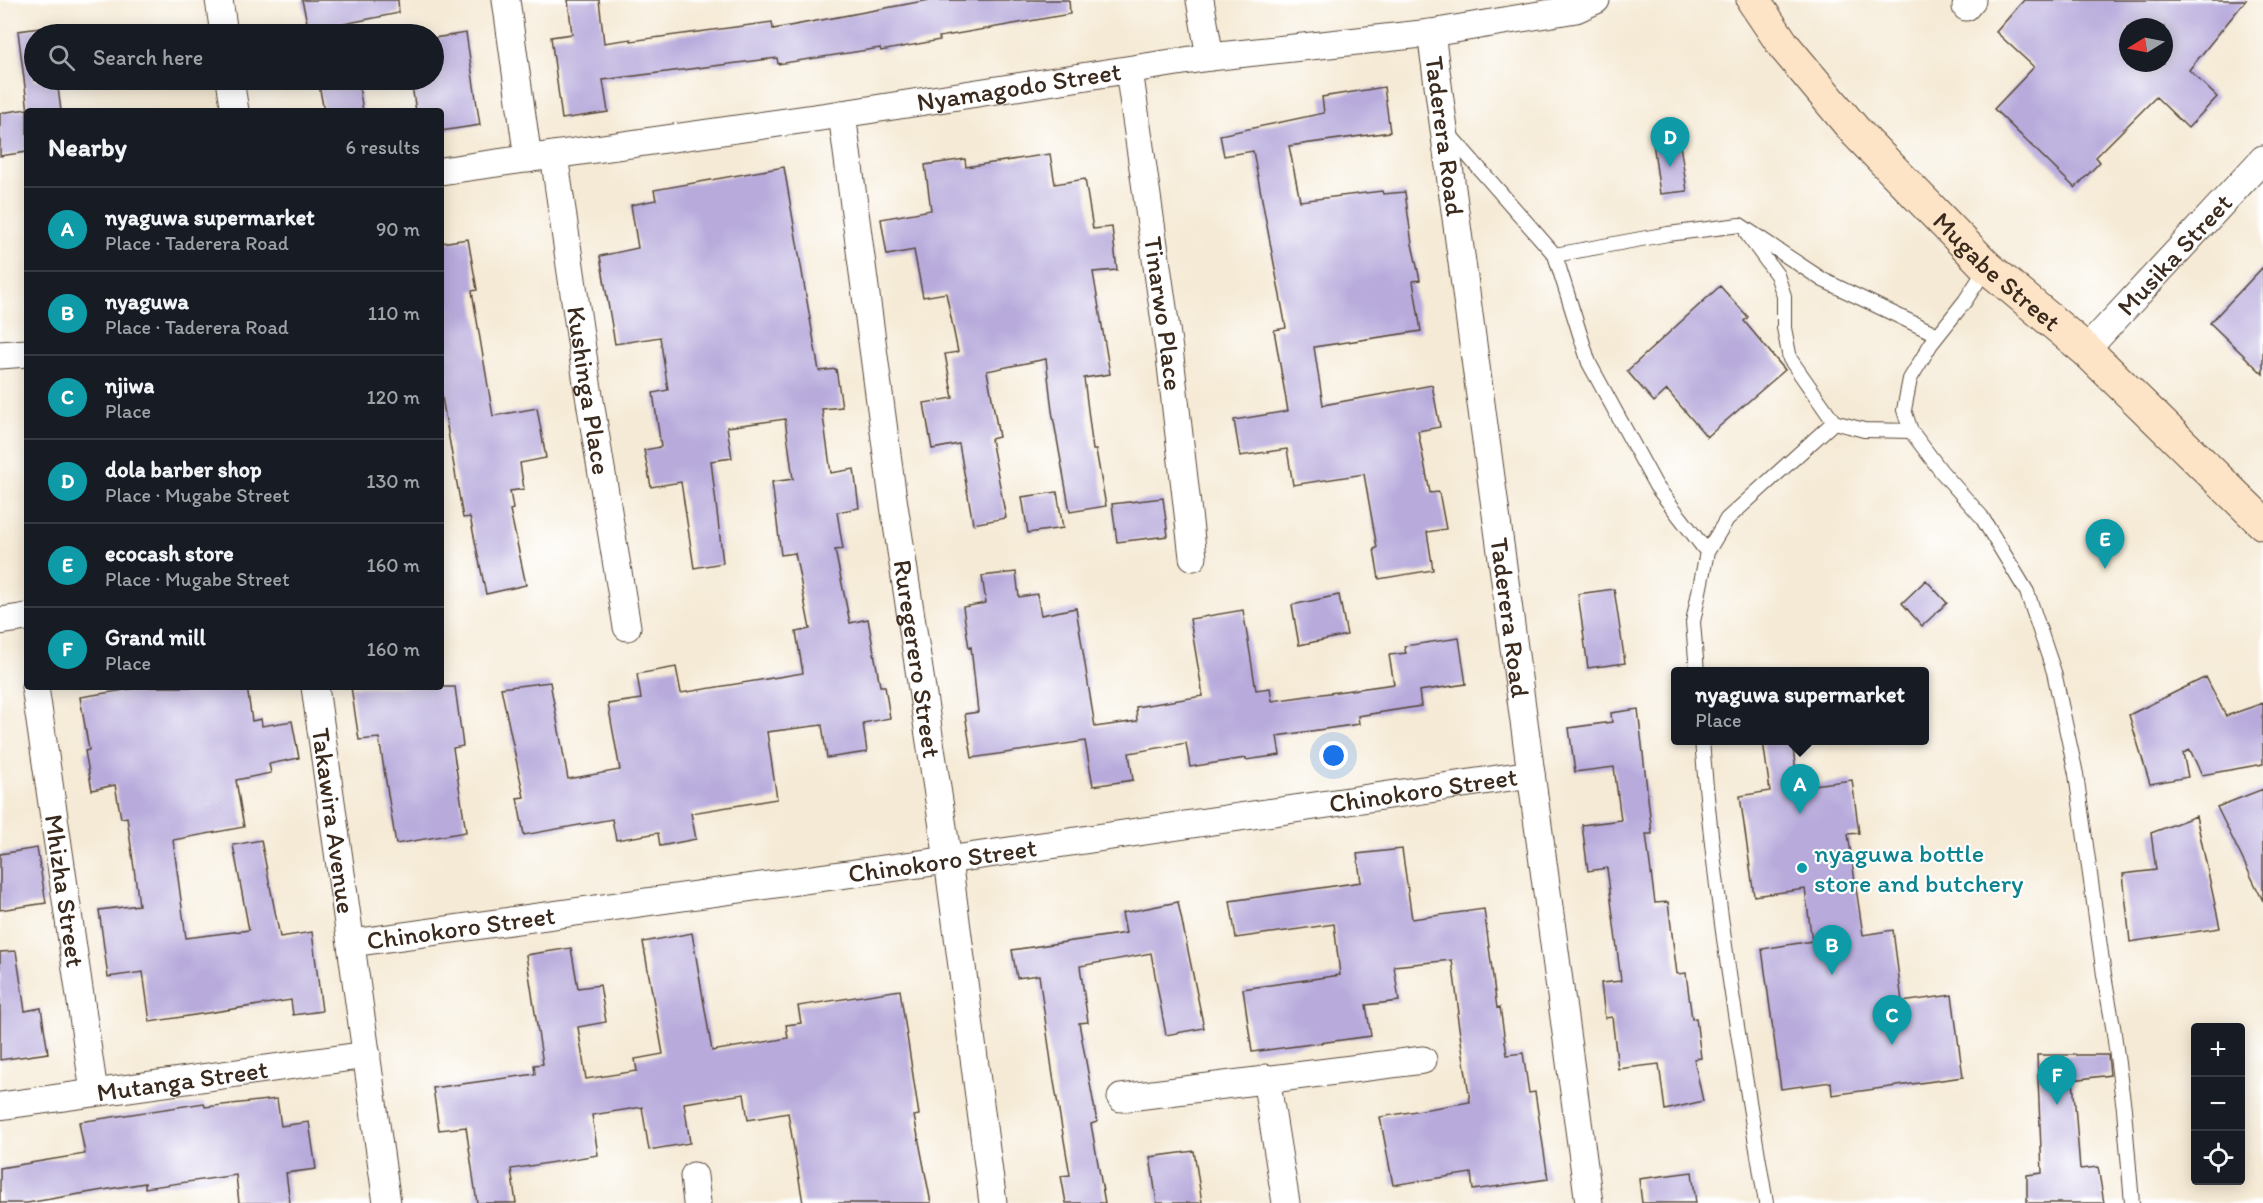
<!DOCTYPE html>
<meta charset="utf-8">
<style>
:root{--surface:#171b24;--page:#242831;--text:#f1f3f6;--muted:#9ea1a6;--line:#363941;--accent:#ea580c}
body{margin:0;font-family:Itim,sans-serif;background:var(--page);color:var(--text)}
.controls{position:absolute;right:18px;bottom:18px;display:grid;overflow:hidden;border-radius:6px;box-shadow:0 3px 15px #0003}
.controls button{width:54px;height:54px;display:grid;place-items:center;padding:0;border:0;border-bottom:2px solid var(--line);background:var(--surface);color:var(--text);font:30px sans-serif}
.compass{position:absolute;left:2119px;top:18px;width:54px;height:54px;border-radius:50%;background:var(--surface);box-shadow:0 3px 15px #0003;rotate:260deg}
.you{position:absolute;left:1334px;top:756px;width:21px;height:21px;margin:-15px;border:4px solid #fff;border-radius:50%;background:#1a73e8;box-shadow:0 0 0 9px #1a73e833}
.badge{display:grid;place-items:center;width:39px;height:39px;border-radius:50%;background:var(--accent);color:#fff;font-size:20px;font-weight:700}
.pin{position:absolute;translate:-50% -50px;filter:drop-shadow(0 2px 3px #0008)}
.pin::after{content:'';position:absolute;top:32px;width:21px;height:18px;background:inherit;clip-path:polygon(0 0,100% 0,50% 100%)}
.popup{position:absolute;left:1671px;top:667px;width:258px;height:78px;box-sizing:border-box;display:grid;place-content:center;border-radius:6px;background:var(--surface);filter:drop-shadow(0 2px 4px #0005);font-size:20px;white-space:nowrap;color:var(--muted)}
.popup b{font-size:22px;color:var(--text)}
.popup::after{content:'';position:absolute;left:50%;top:100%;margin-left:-12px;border:12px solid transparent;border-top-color:var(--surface)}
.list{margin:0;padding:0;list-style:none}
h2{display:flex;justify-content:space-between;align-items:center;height:78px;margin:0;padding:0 24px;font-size:26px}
h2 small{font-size:20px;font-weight:400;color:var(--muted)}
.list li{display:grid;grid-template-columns:39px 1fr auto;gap:18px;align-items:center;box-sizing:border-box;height:84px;padding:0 24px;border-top:2px solid var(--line)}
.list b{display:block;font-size:22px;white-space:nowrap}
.list p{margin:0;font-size:20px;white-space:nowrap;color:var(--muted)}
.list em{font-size:20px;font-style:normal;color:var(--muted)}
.icon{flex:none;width:33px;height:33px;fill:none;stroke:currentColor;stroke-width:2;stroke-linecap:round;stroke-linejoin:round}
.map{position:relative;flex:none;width:2263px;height:1203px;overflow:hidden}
.search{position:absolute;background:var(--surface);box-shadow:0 3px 15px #0003;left:24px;top:24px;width:420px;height:66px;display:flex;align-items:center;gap:15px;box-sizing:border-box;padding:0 21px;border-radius:33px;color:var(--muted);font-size:22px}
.panel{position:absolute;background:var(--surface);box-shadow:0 3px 15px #0003;left:24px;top:108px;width:420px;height:582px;border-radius:6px}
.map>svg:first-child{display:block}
.building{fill:#b8abdc;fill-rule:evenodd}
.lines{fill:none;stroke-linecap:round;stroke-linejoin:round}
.lane-casing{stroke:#574739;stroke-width:16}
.street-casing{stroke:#574739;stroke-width:29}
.secondary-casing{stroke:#574739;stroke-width:35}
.lane{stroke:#fff;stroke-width:14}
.street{stroke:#fff;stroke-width:27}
.secondary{stroke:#fee4c6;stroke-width:33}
.culture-dot{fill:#0f9aa8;stroke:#fff;stroke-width:2}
.labels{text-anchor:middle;stroke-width:4.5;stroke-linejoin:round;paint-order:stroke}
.street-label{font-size:26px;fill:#3b2a1e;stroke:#fff}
.culture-label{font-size:26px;fill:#0d838f;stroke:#fff;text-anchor:start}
</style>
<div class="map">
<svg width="2263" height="1203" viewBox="0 0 2263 1203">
<rect width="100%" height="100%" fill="#fff"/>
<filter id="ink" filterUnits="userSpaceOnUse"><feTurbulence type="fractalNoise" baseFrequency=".0167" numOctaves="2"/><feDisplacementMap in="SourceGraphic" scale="12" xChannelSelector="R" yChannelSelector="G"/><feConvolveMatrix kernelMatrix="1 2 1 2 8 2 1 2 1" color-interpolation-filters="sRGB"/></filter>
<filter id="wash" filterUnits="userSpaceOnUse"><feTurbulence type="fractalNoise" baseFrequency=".008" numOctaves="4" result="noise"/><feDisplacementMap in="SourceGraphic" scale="24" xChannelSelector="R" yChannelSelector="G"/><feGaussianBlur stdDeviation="1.35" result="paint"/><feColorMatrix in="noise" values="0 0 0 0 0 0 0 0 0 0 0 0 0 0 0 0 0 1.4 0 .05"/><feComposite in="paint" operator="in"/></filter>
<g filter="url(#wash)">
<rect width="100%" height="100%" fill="#f5ead5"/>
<g id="blocks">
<path class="building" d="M302,0h96l1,13 -90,18z
M568,0h31l5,43 27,-4v2l141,-19 1,7 156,-29h140l1,14 -131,23 1,3 -59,11 -1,-3 -102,16 -1,-6 -174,22 5,32 -46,7 -11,-82 21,-3z
M2024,0h222l-57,70 28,27 -29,31 -32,-31 -60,60 4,5 -25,26 -81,-79 40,-42 -38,-35zM2128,27h36v36h-36z
M48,27l1,7h-15v46h23l4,31h-33l-10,-80z
M466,33l14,92 -39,6v-20h-25l-5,-31h23v-42z
M318,80h40l5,31h-39z
M1384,87l6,45 -101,14 11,55 82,-10 1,3 22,-2 7,52 8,36 -7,1 8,50 -107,16 9,58 109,-20 8,42 -22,4 12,62 9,-1 7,37 -19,3 6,38 -54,9 -5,-30 3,-1 -13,-74 -71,11 -6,-36 -47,7 -6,-36 54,-9 -14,-81 12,-2 -33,-177 -29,5 -4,-21 104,-22 -2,-16z
M27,109v43l-27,4v-43z
M1679,138l8,53 -27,3 -7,-52z
M1050,154l5,30 30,-5 8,50 19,-2 5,43 -24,2 17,102 -26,4 9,72h3l10,56 -36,6 -18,-101 -6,-52 -59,12 12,66 -8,2 15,79 -33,6 -14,-80 -27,5 -8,-46 29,-5 -8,-44 13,-2 -12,-59 -23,4 -9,-47 -27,5 -6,-36 50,-9 -6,-45 40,-6 1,8z
M784,167l35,204 17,-2 6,38 -20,2 9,64 23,-4 5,39 -22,4 6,37 -8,1 15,73 18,-4 12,67h5l5,32 -27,5 4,29 -40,6 -5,-33 -55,7 10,67 -86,14 5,26 -36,7 -2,-13 -42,7 -4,-21 -88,16 -7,-37 7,-1 -23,-109 49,-6 18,97 52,-9 -12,-66 33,-5 -4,-25 39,-7 5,26 122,-20 -7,-41 14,-3 -15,-76 -14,2 -9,-73 21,-3 -8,-60 -58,8 5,31 -21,3 12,102 -29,5 -13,-86 -30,5 -7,-37 17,-3 -8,-54 15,-3 -8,-53 -45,7 -15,-88 38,-8 -7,-43 25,-5 -2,-10z
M468,239l9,51 -5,1 21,125 44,-8 9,50 -26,5 4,26 -14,2 3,18 -3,1 16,75 -40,9 -16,-77 -7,1 -22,-126v-149z
M2263,267v107l-53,-51z
M1720,286l28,31 -4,4 41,49 -78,67 -40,-47 -13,12 -27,-31z
M1057,492l6,36 -35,5 -6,-36z
M1163,498l5,38 -51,6 -5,-38z
M1016,572l3,25 18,-3 4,21 35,-7 19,119 42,-6 -1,-14 67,-11 -13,-77 53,-9 13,80 14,-2 2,13 122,-17 -5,-29 17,-2 -2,-7 55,-8 7,46 -47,7 2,15 -63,10 1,8 -82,12 3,19 -34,5v-2l-56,9 -4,-24 -57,10 4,27 -40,6 -8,-45 -113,17 -7,-44 13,-2 -7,-65 -2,1 -6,-41 23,-4 -4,-27z
M1926,580l21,23 -25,23 -20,-23z
M1614,589l11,74 -37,5 -10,-74z
M1339,595l8,40 -48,10 -7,-40z
M2206,677l20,39 37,-13v61l-61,11 -12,-25 -7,3 5,24 -38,7 -21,-69z
M143,687h104l5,34 9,-2 1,7 30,-5 7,37 -30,6 2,9 -35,7 8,47 -71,13 13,98 63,-8 -16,-85 28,-5 19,97 32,-5 10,79 -29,4 -2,-15 -141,22 -7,-50 -35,5 -9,-67 40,-5 -12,-88 -6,1 -6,-33 -23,5 -7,-39 4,-1 -9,-53z
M351,687h104l8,59 -10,2 13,84 -70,12 -17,-106 -20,2z
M1638,709l14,125h-6l9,69 13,-1 9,72 9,-1 6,46 4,-1 5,40 -7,1 9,42 -38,9 -6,-46 -41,5 -6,-52 -7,1 -4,-35 20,-2 -14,-113 -19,3 -6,-46 39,-5 -7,-53 -39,5 -6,-44 43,-6 -1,-9z
M1763,741h29l6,46 54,-7 7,53 -11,1 15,101 30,-5 9,72 50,-7 11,82 -131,18 -1,-13 -50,7 -19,-140 50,-8 -7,-52 -51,7 -14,-100 30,-5z
M2263,789v112l-46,-94z
M2196,816l24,112 -90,14 -7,-68 33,-4 -5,-37z
M37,848l9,55 -46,7v-56z
M1402,849l10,70 72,-10 13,99 3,-1 7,48 16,-2 6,40 6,-1 13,87 -75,11 -2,-17 -78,12 -13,-68 90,-15 -13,-88 2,-1 -7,-53 -58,6 5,35 -33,4 5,31 -119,16 -9,-63 97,-14 -6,-51 -98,14 -6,-37 131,-19 -4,-28z
M1178,902l26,126 -38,7 -15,-82 -71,13 8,56 -9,1 18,99 -6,2 14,79h-39l-5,-27 9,-1 -17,-99 -14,-101 -22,3 -5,-28 114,-17 -4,-20z
M692,933l20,118 76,-13 -2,-13 15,-2 -3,-17 102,-16 19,125 -5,1 17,87h-128l-15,-90 -40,7 -4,-26 -60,9 6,40 -41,7 -7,-43 -50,8 6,40 -87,14 5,34h-39l-11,-76 -27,3 -6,-42 102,-14 -1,-9 9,-1 -17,-109 45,-7 7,40 22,-3 6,37 -28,5 8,52 51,-8 -2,-12 28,-5 -20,-112z
M16,951l9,60 16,-3 7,45 -48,7v-108z
M2037,1055h71l2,20 -37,5 7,89 18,-2 6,36h-77v-28l15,-2z
M277,1099l4,27 28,-4 7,47 -30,4 4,30h-51l-3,-28 -91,13v-5l-118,20h-27v-35l85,-14 -6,-32 125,-19 1,4z
M1194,1151l8,52h-45l-7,-46z
M1692,1172l4,31h-54l-3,-24z"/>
</g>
</g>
<g filter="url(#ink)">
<use href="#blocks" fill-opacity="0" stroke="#574739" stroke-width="1.5"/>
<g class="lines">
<defs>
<path id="lane" d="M1448,133l107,122 113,-21 72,-9 83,55 115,55
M1747,234l30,41 7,21v32l6,31 44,63 30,8 47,1
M1555,255l34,108 67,123 51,66
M1987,267l-22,34 -34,43 -21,35 -6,31 7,21 30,40 40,45 46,76 27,80 22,102 28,201 9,51 11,83 8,94
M1697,672l-4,-50 14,-70 20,-33 107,-97
M1702,740c12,156 38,309 64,463"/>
<g id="street">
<path d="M219,0l5,34"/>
<path d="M506,0l22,159"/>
<path d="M1200,0l10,57"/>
<path d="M1966,7l6,-7"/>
<path id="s1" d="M1431,33l158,1170"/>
<path id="s2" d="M1129,70l41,287 23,200"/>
<path d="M230,80l5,31"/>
<path id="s3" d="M842,114l50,378 56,368 45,343"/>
<path id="s4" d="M554,155l33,228 40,244"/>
<path id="s5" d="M441,171l401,-57 368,-57 221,-24 145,-24 20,-9"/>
<path id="s6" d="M2086,350l177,-191"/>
<path d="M0,355l27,-2"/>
<path d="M0,621l27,-4"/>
<path id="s7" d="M35,687l59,405"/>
<path id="s8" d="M315,687l72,516"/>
<path id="s9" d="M352,943l596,-83 583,-86"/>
<path d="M1266,1078l20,125"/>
<path d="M1121,1098l302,-38"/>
<path id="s10" d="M0,1106l367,-51"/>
<path d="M694,1176l3,27"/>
</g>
<g id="secondary">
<path id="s11" d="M1753,0l31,46 72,86 131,135 99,83 177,173"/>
</g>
</defs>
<use href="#lane" class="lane-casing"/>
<use href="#street" class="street-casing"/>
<use href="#secondary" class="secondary-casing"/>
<use href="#lane" class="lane"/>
<use href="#street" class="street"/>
<use href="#secondary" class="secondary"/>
</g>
</g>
<circle class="culture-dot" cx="1802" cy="868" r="6"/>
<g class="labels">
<g class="street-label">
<text dy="9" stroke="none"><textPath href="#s5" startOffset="584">Nyamagodo Street</textPath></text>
<text dy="9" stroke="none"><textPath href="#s1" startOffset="104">Taderera Road</textPath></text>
<text dy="9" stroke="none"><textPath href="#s6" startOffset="130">Musika Street</textPath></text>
<text dy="9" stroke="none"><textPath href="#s11" startOffset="366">Mugabe Street</textPath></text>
<text dy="9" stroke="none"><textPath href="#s2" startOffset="246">Tinarwo Place</textPath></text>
<text dy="9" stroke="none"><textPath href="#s4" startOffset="238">Kushinga Place</textPath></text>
<text dy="9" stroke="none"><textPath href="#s1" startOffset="590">Taderera Road</textPath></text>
<text dy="9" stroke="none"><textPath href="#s3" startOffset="550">Ruregerero Street</textPath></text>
<text dy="9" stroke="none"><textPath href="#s9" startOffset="1082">Chinokoro Street</textPath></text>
<text dy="9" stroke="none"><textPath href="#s8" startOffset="135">Takawira Avenue</textPath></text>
<text dy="9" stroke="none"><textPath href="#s9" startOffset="596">Chinokoro Street</textPath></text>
<text dy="9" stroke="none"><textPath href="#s7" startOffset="206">Mhizha Street</textPath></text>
<text dy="9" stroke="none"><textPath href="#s9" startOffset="110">Chinokoro Street</textPath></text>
<text dy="9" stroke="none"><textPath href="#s10" startOffset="184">Mutanga Street</textPath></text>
</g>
<g class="culture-label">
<text x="1814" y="862">nyaguwa bottle<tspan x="1814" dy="30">store and butchery</tspan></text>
</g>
</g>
</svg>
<div class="controls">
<button>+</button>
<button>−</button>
<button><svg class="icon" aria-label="locate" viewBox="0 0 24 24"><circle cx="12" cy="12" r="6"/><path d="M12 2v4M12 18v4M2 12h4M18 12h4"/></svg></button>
</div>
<svg class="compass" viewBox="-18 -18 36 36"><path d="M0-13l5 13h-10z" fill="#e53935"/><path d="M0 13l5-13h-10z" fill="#9ea1a6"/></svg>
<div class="you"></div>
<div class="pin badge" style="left:1800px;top:814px;background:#0f9aa8">A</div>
<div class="popup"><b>nyaguwa supermarket</b>Place</div>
<div class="pin badge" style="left:1832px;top:975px;background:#0f9aa8">B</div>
<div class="pin badge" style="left:1892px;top:1045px;background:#0f9aa8">C</div>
<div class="pin badge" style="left:1670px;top:167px;background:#0f9aa8">D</div>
<div class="pin badge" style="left:2105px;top:569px;background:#0f9aa8">E</div>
<div class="pin badge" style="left:2057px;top:1105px;background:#0f9aa8">F</div>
<div class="search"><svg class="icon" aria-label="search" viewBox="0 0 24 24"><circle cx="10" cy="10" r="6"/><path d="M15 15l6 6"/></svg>Search here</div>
<section class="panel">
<h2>Nearby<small>6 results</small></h2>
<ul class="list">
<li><span class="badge" style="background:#0f9aa8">A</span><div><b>nyaguwa supermarket</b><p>Place · Taderera Road</p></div><em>90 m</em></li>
<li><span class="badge" style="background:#0f9aa8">B</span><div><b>nyaguwa</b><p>Place · Taderera Road</p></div><em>110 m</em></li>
<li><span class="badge" style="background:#0f9aa8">C</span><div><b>njiwa</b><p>Place</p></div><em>120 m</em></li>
<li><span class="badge" style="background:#0f9aa8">D</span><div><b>dola barber shop</b><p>Place · Mugabe Street</p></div><em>130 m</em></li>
<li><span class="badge" style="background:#0f9aa8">E</span><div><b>ecocash store</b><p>Place · Mugabe Street</p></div><em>160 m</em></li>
<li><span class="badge" style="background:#0f9aa8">F</span><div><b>Grand mill</b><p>Place</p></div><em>160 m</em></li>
</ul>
</section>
</div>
